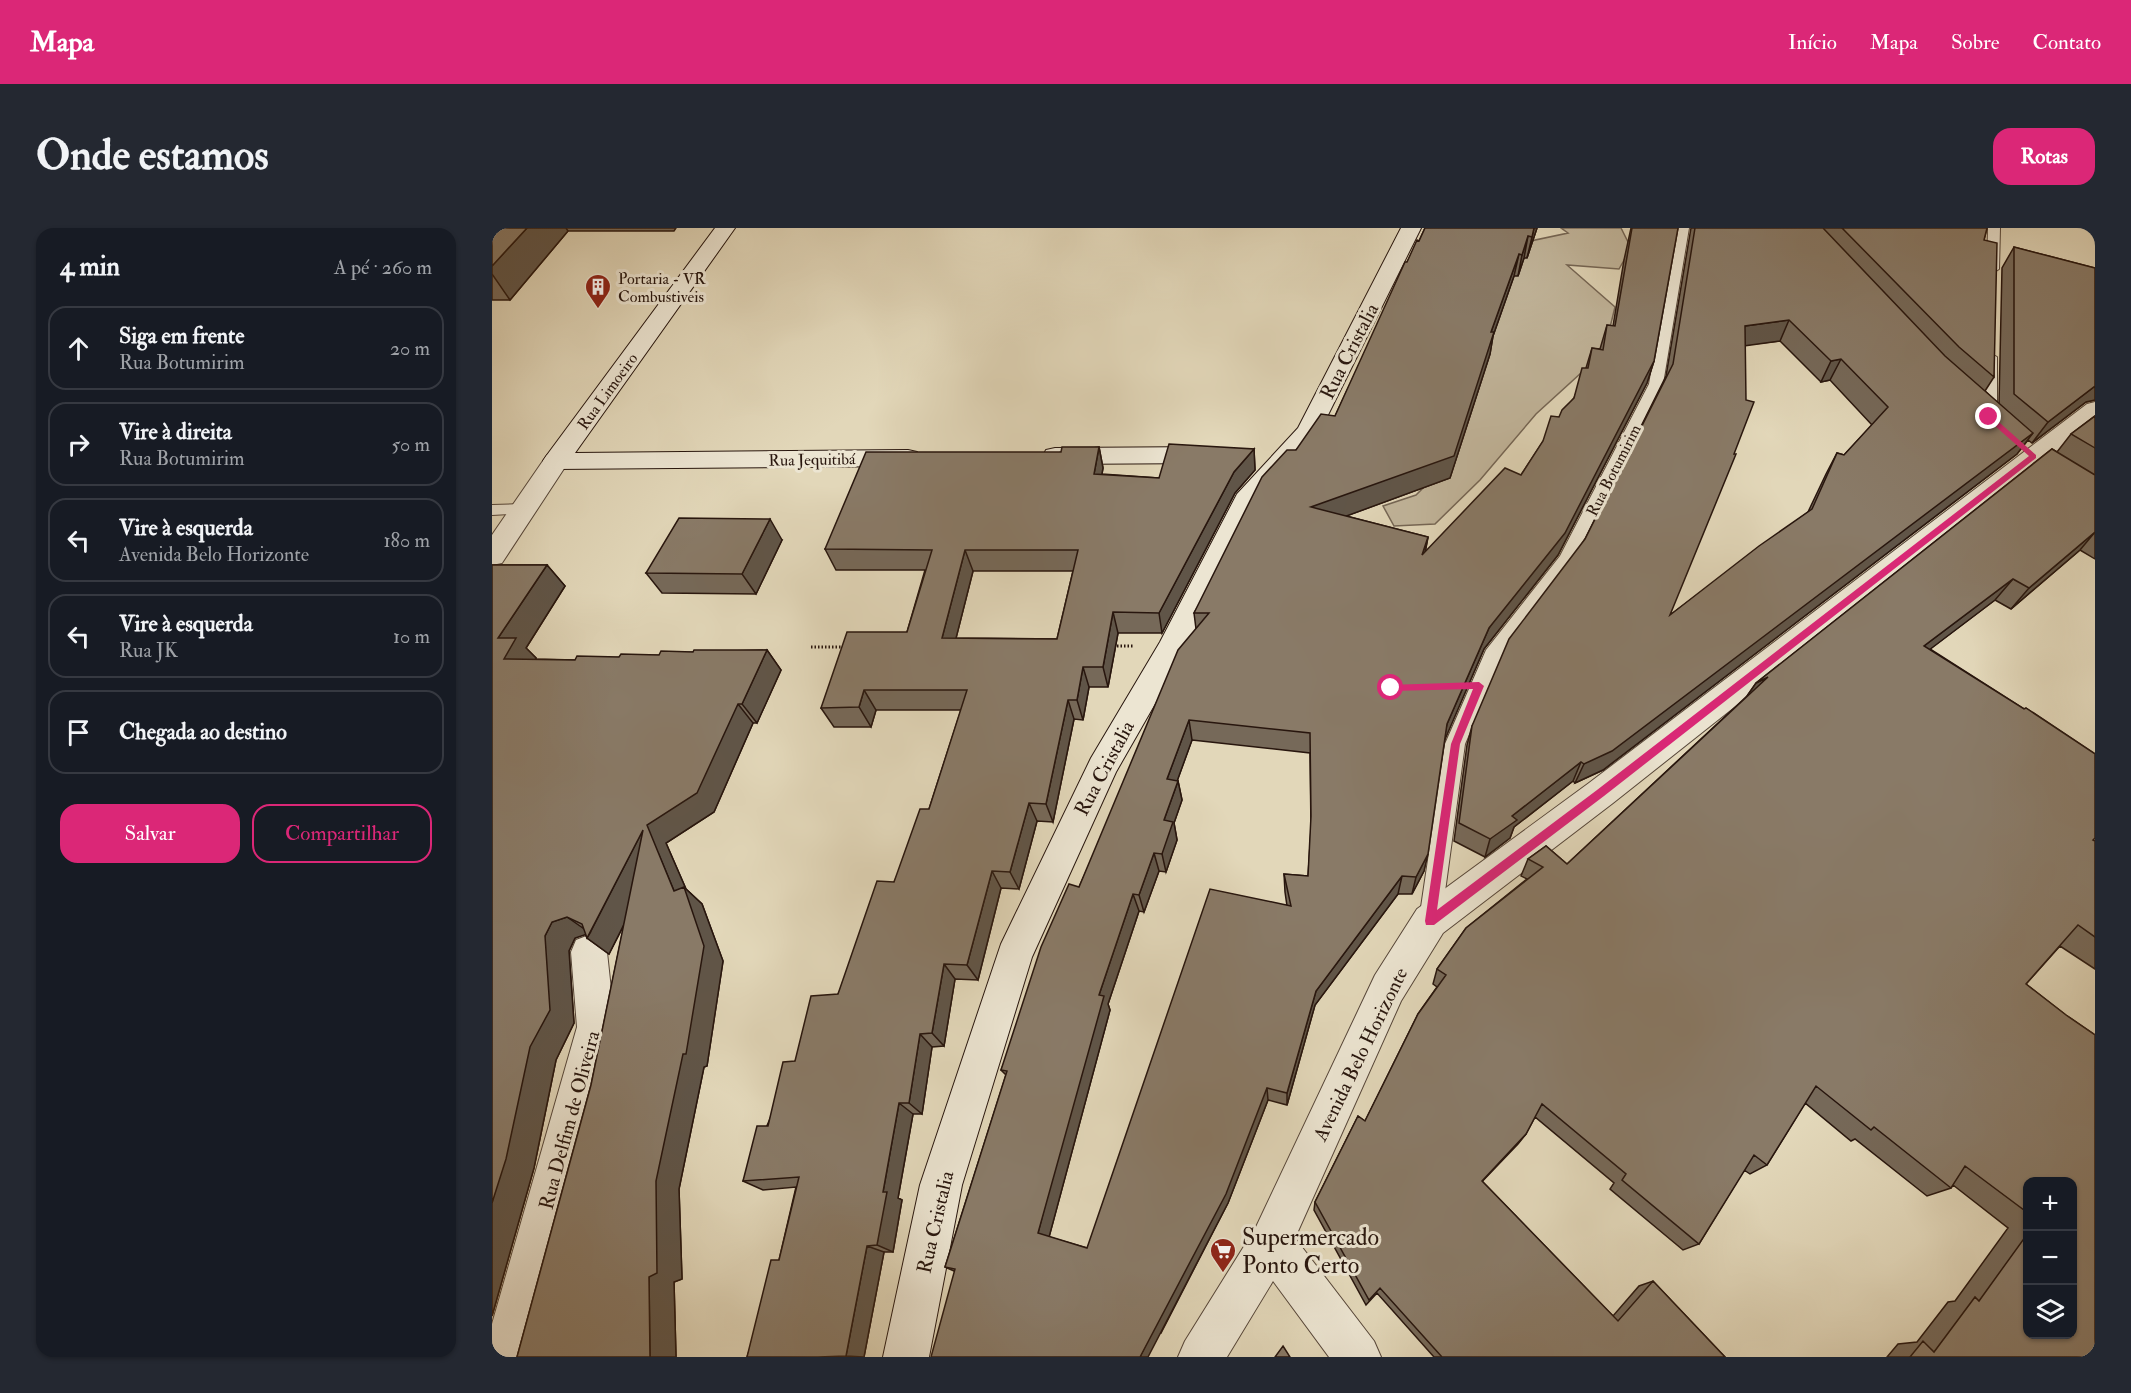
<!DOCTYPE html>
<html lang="pt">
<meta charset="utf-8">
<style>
:root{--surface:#171b24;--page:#242831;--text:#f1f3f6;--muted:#9ea1a6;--line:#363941;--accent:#db2777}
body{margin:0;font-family:"IM FELL Double Pica",serif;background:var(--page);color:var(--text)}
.controls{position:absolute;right:18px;bottom:18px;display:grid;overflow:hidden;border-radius:12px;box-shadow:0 2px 4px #0004}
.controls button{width:54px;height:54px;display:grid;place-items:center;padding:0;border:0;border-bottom:2px solid var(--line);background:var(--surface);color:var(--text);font:30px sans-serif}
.stop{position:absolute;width:18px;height:18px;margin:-14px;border:4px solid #db2777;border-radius:50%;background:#fff}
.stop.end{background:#db2777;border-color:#fff;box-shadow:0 2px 6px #0008}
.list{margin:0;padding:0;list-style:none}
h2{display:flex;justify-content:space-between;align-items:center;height:78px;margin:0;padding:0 24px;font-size:26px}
h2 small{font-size:20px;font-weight:400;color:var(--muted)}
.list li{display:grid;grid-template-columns:39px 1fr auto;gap:18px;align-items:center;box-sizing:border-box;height:84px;margin:0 12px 12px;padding:0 12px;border:2px solid var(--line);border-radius:18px}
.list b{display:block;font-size:22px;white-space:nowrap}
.list p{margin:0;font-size:20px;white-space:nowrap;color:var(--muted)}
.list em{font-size:20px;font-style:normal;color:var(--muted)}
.actions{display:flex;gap:12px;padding:18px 24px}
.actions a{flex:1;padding:14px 0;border:2px solid var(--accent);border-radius:18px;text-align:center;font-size:21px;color:var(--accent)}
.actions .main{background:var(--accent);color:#fff}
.icon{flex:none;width:33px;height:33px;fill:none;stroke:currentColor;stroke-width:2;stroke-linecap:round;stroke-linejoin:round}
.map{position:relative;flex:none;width:1603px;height:1129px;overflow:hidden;border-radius:18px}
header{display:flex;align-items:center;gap:36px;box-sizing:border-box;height:84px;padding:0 30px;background:var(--accent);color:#fff}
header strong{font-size:28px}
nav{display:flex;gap:33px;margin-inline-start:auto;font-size:21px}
.intro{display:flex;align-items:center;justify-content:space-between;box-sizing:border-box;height:144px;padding:0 36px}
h1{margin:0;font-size:42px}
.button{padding:15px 27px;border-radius:18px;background:var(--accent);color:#fff;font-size:21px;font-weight:700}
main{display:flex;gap:36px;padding:0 36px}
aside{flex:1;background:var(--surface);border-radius:18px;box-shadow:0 2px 4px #0004}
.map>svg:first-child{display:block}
.green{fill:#c2b69c;stroke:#756655;stroke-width:1.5}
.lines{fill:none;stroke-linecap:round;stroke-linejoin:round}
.lane-casing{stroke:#564639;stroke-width:2}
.street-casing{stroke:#564639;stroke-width:2}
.secondary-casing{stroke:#28160e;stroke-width:2}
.path{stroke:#28160e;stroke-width:3;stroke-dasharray:1.5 2;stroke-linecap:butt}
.lane{fill:#ece5d2;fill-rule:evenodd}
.street{fill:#ece5d2;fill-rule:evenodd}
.secondary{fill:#ece5d2;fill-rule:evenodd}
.wall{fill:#766959;stroke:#28160e;stroke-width:1.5;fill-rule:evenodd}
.shaded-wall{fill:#605548;stroke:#28160e;stroke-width:1.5}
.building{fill:#897a67;stroke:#28160e;stroke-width:1.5;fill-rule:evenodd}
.route{fill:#db2777}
.labels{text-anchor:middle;stroke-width:6;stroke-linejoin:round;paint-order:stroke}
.far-poi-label{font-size:16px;fill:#28160e;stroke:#ece5d2;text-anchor:start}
.far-street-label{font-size:16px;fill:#28160e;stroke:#ece5d2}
.street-label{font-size:20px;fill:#28160e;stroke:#ece5d2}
.near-poi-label{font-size:24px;fill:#28160e;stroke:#ece5d2;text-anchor:start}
</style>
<header>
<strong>Mapa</strong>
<nav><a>Início</a><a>Mapa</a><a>Sobre</a><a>Contato</a></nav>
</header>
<div class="intro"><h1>Onde estamos</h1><a class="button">Rotas</a></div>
<main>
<aside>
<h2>4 min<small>A pé · 260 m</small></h2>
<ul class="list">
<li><svg class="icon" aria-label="ahead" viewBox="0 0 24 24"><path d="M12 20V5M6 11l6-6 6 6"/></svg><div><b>Siga em frente</b><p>Rua Botumirim</p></div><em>20 m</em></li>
<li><svg class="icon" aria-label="right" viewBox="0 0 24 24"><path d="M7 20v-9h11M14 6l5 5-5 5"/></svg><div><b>Vire à direita</b><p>Rua Botumirim</p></div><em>50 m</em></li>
<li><svg class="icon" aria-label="left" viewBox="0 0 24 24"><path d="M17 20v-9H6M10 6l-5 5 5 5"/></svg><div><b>Vire à esquerda</b><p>Avenida Belo Horizonte</p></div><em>180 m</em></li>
<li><svg class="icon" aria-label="left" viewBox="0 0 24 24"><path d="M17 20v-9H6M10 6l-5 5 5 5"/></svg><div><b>Vire à esquerda</b><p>Rua JK</p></div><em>10 m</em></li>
<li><svg class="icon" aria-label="arrive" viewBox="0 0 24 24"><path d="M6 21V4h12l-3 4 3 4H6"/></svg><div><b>Chegada ao destino</b></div></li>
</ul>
<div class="actions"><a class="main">Salvar</a><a>Compartilhar</a></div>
</aside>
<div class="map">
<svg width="1603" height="1129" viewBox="0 0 1603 1129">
<rect width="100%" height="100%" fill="#e2d7b9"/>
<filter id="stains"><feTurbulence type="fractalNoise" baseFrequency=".00333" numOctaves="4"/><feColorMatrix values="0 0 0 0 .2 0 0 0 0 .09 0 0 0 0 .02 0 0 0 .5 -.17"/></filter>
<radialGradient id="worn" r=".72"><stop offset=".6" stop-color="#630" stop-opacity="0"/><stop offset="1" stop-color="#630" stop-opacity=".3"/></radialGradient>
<path class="green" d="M1069,0h60l10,20 -12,21 -52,-4 48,42 -11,45 -68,62 -56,66 -45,44 -41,2 -11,-20 33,-11 14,-14 91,-238 47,-10z"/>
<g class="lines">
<defs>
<path id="lane" d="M1185,0h12l-26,156 -87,175 -75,99 -36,86 -24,177 -3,7 -8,3 -8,-3 -3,-7 26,-177 41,-94 74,-94 89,-172z
M1496,0h12l-1,41 -6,4 -6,-4z
M1498,125l7,4v60l-8,5 -8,-5 2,-60z
M32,276l6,1 2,4 -2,4 -38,2v-10z"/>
<path id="street" d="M1603,174v19l-482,382 -170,130 -42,68 -106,237 79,103 7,16h-52l-56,-76 -46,76h-49l7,-16 71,-114 119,-252 42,-66 172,-126 498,-379z
M64,225l9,2 4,6 -67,102 -10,2v-30l55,-80z
M97,707l13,5 5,12 8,75 -86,330h-37v-33l85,-297 -6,-75 5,-12z"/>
<path id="secondary" d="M223,0h20l-160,225 333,-3 9,2 3,6 -3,6 -9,2 -352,3 -9,-2 -4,-6 4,-6z
M909,0h20l-101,203 -59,67 -73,148 -72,126 -84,185 -70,228 -33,172h-46l37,-172 81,-241 90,-186 69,-116 77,-148 61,-66z
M719,219l9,3 3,5 -3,5 -9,3 -156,1 -9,-2 -3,-6 3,-6 9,-2z"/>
</defs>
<use href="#lane" class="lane-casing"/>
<use href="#street" class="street-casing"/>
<use href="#secondary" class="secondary-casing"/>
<path class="path" d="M618,418h23
M319,419h34"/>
<use href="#lane" class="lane"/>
<use href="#street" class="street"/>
<use href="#secondary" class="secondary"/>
</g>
<path class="wall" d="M0,0h184l-2,3h-106l-58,69h-18z
M933,0h112l-10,30h-3l-6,18h-4l-21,60 -3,18 -40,124 -104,38 82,21 -3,15 96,-77 38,-58 15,-19 12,-30 6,-20 8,1 7,-24 6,1 11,-66 7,-32h47l-24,133 -7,22 -89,172 -74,94 -39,89 -21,133 -12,23h-14l-83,111 -28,100 -19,-5 -40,103 -67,130 -207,-62 -9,-4 61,-192 -5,-5 78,-183 117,-258 -2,-16 102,-163 39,-34 72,-154 12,-21zM700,512l118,13 1,76 -3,47 -24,-2 1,18 2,14 -200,342 -38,-11 61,-227 -2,-6 31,-93 5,1 15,-41 7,1 11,-32 -3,-17 8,-23 -4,-19h-1z
M1199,0h296l-3,12 10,137 -9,14 14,13 3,-136 12,-21 81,21v132l-9,2 -54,41 -4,-3 -11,14 -414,316 -28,13 -2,-2 -59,46 -4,11 -25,19 -31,-16 13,-96 5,-19 113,-187 81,-163zM1288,113l41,41 9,-2 42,45 -28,30 -7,-2 -11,21 -18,38 -138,103 75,-270z
M1603,188v143l-15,-9 -69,59 -16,-9 -65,49 94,60 2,-1 69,46v84l-2,2 2,1v128l-35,-23 -34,38 40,31 29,20v322h-208l11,-13 19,-2 31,-40 7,-1 53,-73 -55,-43 -2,3 -24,8 -72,-57 -4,2 -46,-38 -38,62 -17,9 -6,-4 -45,74 -16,6 -73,-61 4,-6 -79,-66 -9,17 -44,47 131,135 26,-30 14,-5 72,76h-291l-57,-64 -11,12 -52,-95 1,-8 43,-86 7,5 53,-107 19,-27 -4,-3 4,-15 29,-41 61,-49 -6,-3 7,-17 18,-13 21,18 180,-168 9,-13 296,-234 5,3 14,-18zM1536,954h45v153h-45z
M607,219l4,21 -1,6 57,4 95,-29 1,21 -20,23 -73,140h-44l-10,54h-19l-6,33 -9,-1 -21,103 -16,-1 -18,68 -18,-1 -23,92 -23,-1 -11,67 -12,1 -10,67h-9l-15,84 4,2 -9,52h-9l-20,105h-117l32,-97 17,-73 -33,3 -20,-9 52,-120 43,-67 56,-112 35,-73 32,-99h-85l-5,17h-37l-13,-19 86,-76 18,-62h-89l-11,-21 236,-97zM481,343h100l-16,68 -101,-1z
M290,312l-26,54 -94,-1 -16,-20z
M0,337h55l18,21 -39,62 10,10 -1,1 40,1 84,-5 34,-3 74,-2 14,20 -24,53h-4l-39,89 -48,31 20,46 16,15 21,57 -16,105 -3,1 -25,122 3,90 -8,3 2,75h-159l74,-272 33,-160 -15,29 -22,-16 -2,-4 -10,4 -6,13 5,72 -18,37 -22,108 -42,148z"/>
<path class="shaded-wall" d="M35,0h39l2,3 -58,69 -18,-26v-8z
M1042,0h3l-10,30 5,-21z
M1036,8l-4,22 -6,18 4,-21z
M1027,26l-5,22 -21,60 -3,18 -40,124 -139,51v-22l180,-175z
M1297,92l-9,21 -44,6 9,-21z
M1349,131l-11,21 -9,2 10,-21z
M1162,133l-7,22 -89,172 -74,94 -41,95 4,-20 42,-96z
M1603,158v14l-9,2 -54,41 16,-21z
M1541,205l-16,21 -414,316 -28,13 9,-19z
M607,219l4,21 -5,27 -4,-21z
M762,221l1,21 -20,23 -73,140 -3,-20 75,-141z
M278,291l12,21 -26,54 -14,-20z
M1603,304l-15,18 -69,59 18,-21z
M936,309l-4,22 -2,-4z
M473,322l8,21 -22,87 -9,-20z
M55,337l18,21 -39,62 10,10 -12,21 -20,-20 -6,-21z
M1521,351l-18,21 -87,66 16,-20z
M621,384l5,21 -10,54 -5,-20z
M275,422l14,20 -24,53 -15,-19z
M591,439l6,20 -6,33 -6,-20z
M1276,449l-25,25 13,-19z
M372,462l12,20 -5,17 -12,-20z
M576,472l6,19 -21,103 -7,-18z
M246,476l15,19 -39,89 -48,31 20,46 16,15 21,57 -16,105 -3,1 -25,122 3,90 -8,3 2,75h-26l-1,-80 25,-386 -15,-36 -50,99 -22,-16 3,-5 -15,5 -6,13 5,72 -18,37 -22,108 -42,148v-113l53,-267 7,-14 15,-5 23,16 53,-103z
M697,492l3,20 -21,58 -4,-19z
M1089,534l-8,19 -59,46 -4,11 -25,19 5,-18 22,-23z
M686,553l4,19 -8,23 3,17 -11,32 -4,-18 2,-34z
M537,575l8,18 -18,68 -9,-17z
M662,625l5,18 -15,41 -5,-17z
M936,626l-4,17 -12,23 4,-17z
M500,643l9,17 -23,92 -11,-15z
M910,648l-4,18 -83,111 -28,100v-12l29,-102z
M641,666l6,17 -31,93 2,6 -62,231 -10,-8 61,-238z
M452,736l11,15 -11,67 -12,-13z
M428,806l12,13 -10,67 -13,-11z
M775,860l1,12 -40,103 -80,154h-8z
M407,875l14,11 -15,84 4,2 -9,52 -16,-7 6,-53z
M1034,906l-8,10 -43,45 7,-8z
M375,1018l17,6 -20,105 -18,-1z"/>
<path class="building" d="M0,0h35l-35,38z
M933,0h109l-2,9 -4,-1 -6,19 -3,-1 -28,78h3l-40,124 -143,51 117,30 -6,18 83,-87 16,7 22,-34 8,-25 8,1 3,-7 12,-12 8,-30h6l4,-20 11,2 4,-25 8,1 17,-98h46l-24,133 -89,172 -76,95 -42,96 -19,130 -12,23 -14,-1 -86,115 -29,102 -20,-5 -41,106 -86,163h-209l24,-88 -10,-2 62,-196 -6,-1 40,-123 28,-63 10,3 99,-237 31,-37h-15l68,-136 25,-27h9l25,-36 14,2 70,-154h2l10,-22 2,1zM697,492l121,13 1,83 -3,60 -24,-2 7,32 -81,-17 -123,359 -49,-15 66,-237 -5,-1 34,-101 6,1 15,-42 8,1 11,-32 -9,-2 14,-39 -11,-2z
M1203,0h128l122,128 88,77 -421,318 -28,13 -3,-2 -69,54 5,4 -27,19 -31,-16 13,-97 37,-87 76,-100 88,-175zM1297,92l42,41 10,-2 47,48 -44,48 -7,-2 -25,56 -53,37 -89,69 66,-161h-2l20,-52 -8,-2 -1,-74z
M1350,0h145l-3,12 13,3 -3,134 -35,-30z
M1522,19l81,21v118l-47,36 -34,-28z
M1603,188v32l-24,-14z
M677,216l85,5 -20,23 -75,141 -46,-1 -10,55h-20l-6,33h-9l-22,104 -17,-1 -19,69 -18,-1 -25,94 -23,-1 -12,69 -12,1 -11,69h-10l-16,89h4l-10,53 -10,1 -21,110 -28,1h-71l24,-97h8l20,-83 -56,4 14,-55h11l15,-64 12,-1 16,-65 27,-2 39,-113 17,1 26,-73h9l38,-119h-103l-5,17 -38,1 26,-76h60l25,-82 -107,-1 41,-97h195l1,-5h37l-5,27 65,4zM473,322h113l-21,89 -115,-1z
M1560,221l43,26v57l-66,56 -16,-9 -89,67 100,63 2,-1 69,46v84l-2,2 2,1v96l-17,-12 -52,59 40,31 29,20v322h-185l13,-16 11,11 41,-55 4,4 49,-68v102h45v-153h-45v31l-63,-47 -14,22 -77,-61 -3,3 -55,-44 -49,79 -13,-10 -55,89 -77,-64 4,-6 -84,-70 -16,30 -44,47 136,140 35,-40 72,76h-283l-62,-69 -11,12 -54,-98 43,-86 7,5 53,-107 28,-39 -9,-6 29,-41 77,-61 -15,-8 18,-13 21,18 201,-187 -12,6z
M187,290l91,1 -28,55 -96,-1z
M0,337h55l-49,73h18l-12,21 71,1 2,-4 42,1 2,-3 38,1 2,-4 32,1 1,-2h73l-25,54h-4l-41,89 -50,32 27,66 10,-4 20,59 -18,108h-3l-27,127 1,92 -8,4 1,80h-133l74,-272 52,-255 -56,108 -5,-14 -15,-7 -15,5 -7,14 5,74 -20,37 -24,112 -14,44z
M791,1118l7,11h-15z"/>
<path class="route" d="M1494,187h5l45,40v3l-432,338 -170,129h-8l-1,-4 26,-177 22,-55 -82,2 -5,-3 2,-3 91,-3 5,4 -24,58 -23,166 160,-120 432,-334 -43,-38z"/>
<defs>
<symbol id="building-pin" viewBox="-11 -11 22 30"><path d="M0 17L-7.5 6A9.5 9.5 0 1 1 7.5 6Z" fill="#8f2418" stroke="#ece5d2"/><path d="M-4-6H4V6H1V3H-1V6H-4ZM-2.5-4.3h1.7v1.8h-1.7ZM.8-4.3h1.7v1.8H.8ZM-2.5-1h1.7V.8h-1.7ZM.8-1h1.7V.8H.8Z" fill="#fff"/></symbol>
<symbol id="supermarket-pin" viewBox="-11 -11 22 30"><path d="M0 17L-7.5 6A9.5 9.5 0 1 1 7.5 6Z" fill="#8f2418" stroke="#ece5d2"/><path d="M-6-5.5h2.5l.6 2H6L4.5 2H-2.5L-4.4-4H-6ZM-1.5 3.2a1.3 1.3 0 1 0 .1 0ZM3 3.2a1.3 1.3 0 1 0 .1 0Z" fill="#fff"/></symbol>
</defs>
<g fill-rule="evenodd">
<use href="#building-pin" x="91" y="44" width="30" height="40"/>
<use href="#supermarket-pin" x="716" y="1008" width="30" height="40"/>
</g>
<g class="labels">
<g class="far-poi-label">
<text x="126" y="56">Portaria - VR<tspan x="126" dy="18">Combustiveis</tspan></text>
</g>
<g class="far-street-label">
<text transform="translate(115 163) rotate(-54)" y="6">Rua Limoeiro</text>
<text transform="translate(320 231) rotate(-1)" y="6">Rua Jequitibá</text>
<text transform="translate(1121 242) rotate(-63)" y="6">Rua Botumirim</text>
</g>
<g class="street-label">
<text transform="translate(857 123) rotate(-63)" y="7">Rua Cristalia</text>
<text transform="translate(612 540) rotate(-62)" y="7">Rua Cristalia</text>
<text transform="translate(868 826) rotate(-64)" y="7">Avenida Belo Horizonte</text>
<text transform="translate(77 892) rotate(-75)" y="7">Rua Delfim de Oliveira</text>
<text transform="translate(443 994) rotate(-77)" y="7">Rua Cristalia</text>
</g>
<g class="near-poi-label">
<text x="750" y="1017">Supermercado<tspan x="750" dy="28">Ponto Certo</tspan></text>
</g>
</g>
<rect width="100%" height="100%" filter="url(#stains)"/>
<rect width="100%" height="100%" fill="url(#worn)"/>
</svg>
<div class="controls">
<button>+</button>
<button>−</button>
<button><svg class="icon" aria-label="layers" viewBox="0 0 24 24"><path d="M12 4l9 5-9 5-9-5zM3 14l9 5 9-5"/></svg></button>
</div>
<div class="stop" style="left:899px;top:460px"></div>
<div class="stop end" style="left:1497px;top:189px"></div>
</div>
</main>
